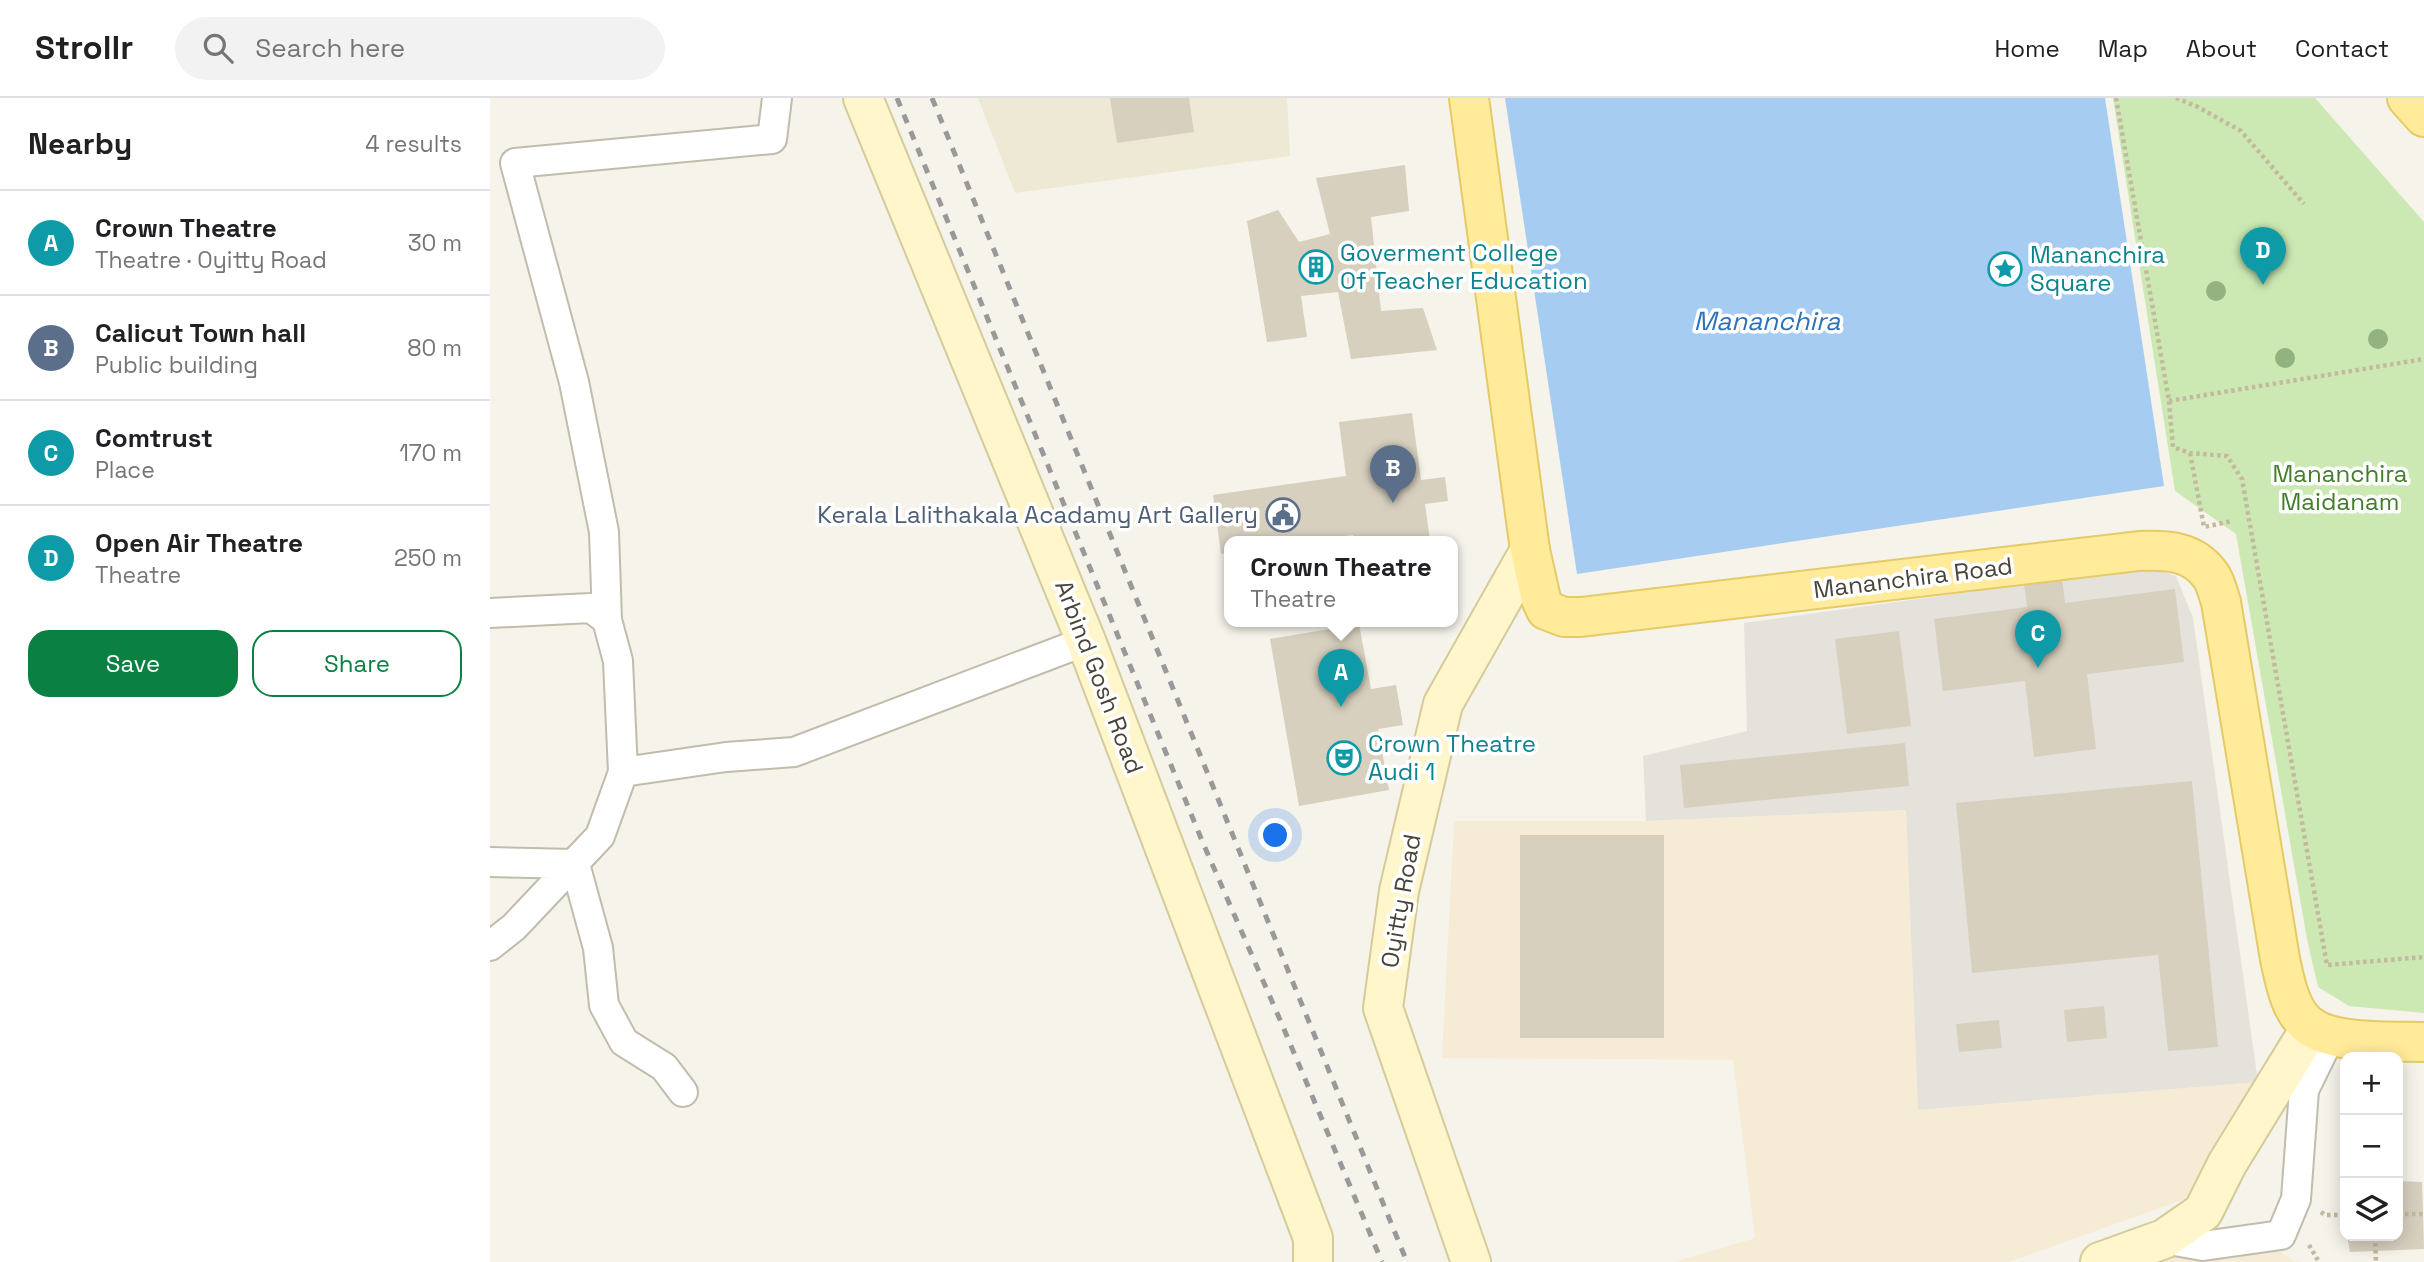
<!DOCTYPE html>
<meta charset="utf-8">
<style>
:root{--surface:#fff;--page:#f2f2f2;--text:#202124;--muted:#757577;--line:#e0e0e0;--accent:#0b8043}
body{margin:0;font-family:"Space Grotesk",sans-serif;background:var(--page);color:var(--text)}
.controls{position:absolute;right:21px;bottom:21px;display:grid;overflow:hidden;border-radius:14px;box-shadow:0 4px 18px #0003}
.controls button{width:63px;height:63px;display:grid;place-items:center;padding:0;border:0;border-bottom:2px solid var(--line);background:var(--surface);color:var(--text);font:35px sans-serif}
.you{position:absolute;left:786px;top:738px;width:24px;height:24px;margin:-18px;border:5px solid #fff;border-radius:50%;background:#1a73e8;box-shadow:0 0 0 10px #1a73e833}
.badge{display:grid;place-items:center;width:46px;height:46px;border-radius:50%;background:var(--accent);color:#fff;font-size:23px;font-weight:700}
.pin{position:absolute;translate:-50% -58px;filter:drop-shadow(0 2px 4px #0008)}
.pin::after{content:'';position:absolute;top:37px;width:24px;height:21px;background:inherit;clip-path:polygon(0 0,100% 0,50% 100%)}
.popup{position:absolute;left:734px;top:438px;width:234px;height:91px;box-sizing:border-box;display:grid;place-content:center;border-radius:14px;background:var(--surface);filter:drop-shadow(0 2px 5px #0005);font-size:23px;white-space:nowrap;color:var(--muted)}
.popup b{font-size:26px;color:var(--text)}
.popup::after{content:'';position:absolute;left:50%;top:100%;margin-left:-14px;border:14px solid transparent;border-top-color:var(--surface)}
.list{margin:0;padding:0;list-style:none}
h2{display:flex;justify-content:space-between;align-items:center;height:91px;margin:0;padding:0 28px;font-size:30px}
h2 small{font-size:23px;font-weight:400;color:var(--muted)}
.list li{display:grid;grid-template-columns:46px 1fr auto;gap:21px;align-items:center;box-sizing:border-box;height:105px;padding:0 28px;border-top:2px solid var(--line)}
.list b{display:block;font-size:26px;white-space:nowrap}
.list p{margin:0;font-size:23px;white-space:nowrap;color:var(--muted)}
.list em{font-size:23px;font-style:normal;color:var(--muted)}
.actions{display:flex;gap:14px;padding:21px 28px}
.actions a{flex:1;padding:16px 0;border:2px solid var(--accent);border-radius:21px;text-align:center;font-size:24px;color:var(--accent)}
.actions .main{background:var(--accent);color:#fff}
.icon{flex:none;width:38px;height:38px;fill:none;stroke:currentColor;stroke-width:2;stroke-linecap:round;stroke-linejoin:round}
.map{position:relative;flex:none;width:1934px;height:1164px;overflow:hidden}
header{display:flex;align-items:center;gap:42px;box-sizing:border-box;height:98px;padding:0 35px;background:var(--surface);border-bottom:2px solid var(--line)}
header strong{font-size:33px}
nav{display:flex;gap:38px;margin-inline-start:auto;font-size:24px}
.search{width:490px;height:63px;background:var(--page);display:flex;align-items:center;gap:18px;box-sizing:border-box;padding:0 24px;border-radius:38px;color:var(--muted);font-size:26px}
main{display:flex}
aside{flex:1;background:var(--surface)}
.map>svg:first-child{display:block}
.commercial{fill:#f6ecd6}
.industrial{fill:#e5e2dc}
.education{fill:#eee9d4}
.green{fill:#cce9b3}
.water{fill:#a7ccf1}
.building{fill:#d7d0bf}
.lines{fill:none;stroke-linecap:round;stroke-linejoin:round}
.street-casing{stroke:#c1bcac;stroke-width:32}
.secondary-casing{stroke:#d5cb9a;stroke-width:42}
.primary-casing{stroke:#e5cb68;stroke-width:42}
.path{stroke:#c3b99e;stroke-width:4.5;stroke-dasharray:3.5 3.5;stroke-linecap:butt}
.street{stroke:#fff;stroke-width:28}
.secondary{stroke:#fff7cb;stroke-width:38}
.primary{stroke:#ffeb9a;stroke-width:38}
.rail{stroke:#999;stroke-width:5;stroke-dasharray:9 9;stroke-linecap:butt}
.tree{fill:#92b280}
.labels{text-anchor:middle;stroke-width:7;stroke-linejoin:round;paint-order:stroke}
.culture-label{font-size:24px;fill:#0d838f;stroke:#fff;text-anchor:start}
.park-label{font-size:24px;fill:#417d2a;stroke:#fff}
.service-label{font-size:24px;fill:#4e5e75;stroke:#fff;text-anchor:end}
.street-label{font-size:24px;fill:#494438;stroke:#fff}
.water-label{font-size:26px;font-style:italic;fill:#2f71b7;stroke:#fff}
</style>
<header>
<strong>Strollr</strong>
<div class="search"><svg class="icon" aria-label="search" viewBox="0 0 24 24"><circle cx="10" cy="10" r="6"/><path d="M15 15l6 6"/></svg>Search here</div>
<nav><a>Home</a><a>Map</a><a>About</a><a>Contact</a></nav>
</header>
<main>
<aside>
<h2>Nearby<small>4 results</small></h2>
<ul class="list">
<li><span class="badge" style="background:#0f9aa8">A</span><div><b>Crown Theatre</b><p>Theatre · Oyitty Road</p></div><em>30 m</em></li>
<li><span class="badge" style="background:#5c6f8a">B</span><div><b>Calicut Town hall</b><p>Public building</p></div><em>80 m</em></li>
<li><span class="badge" style="background:#0f9aa8">C</span><div><b>Comtrust</b><p>Place</p></div><em>170 m</em></li>
<li><span class="badge" style="background:#0f9aa8">D</span><div><b>Open Air Theatre</b><p>Theatre</p></div><em>250 m</em></li>
</ul>
<div class="actions"><a class="main">Save</a><a>Share</a></div>
</aside>
<div class="map">
<svg width="1934" height="1164" viewBox="0 0 1934 1164">
<rect width="100%" height="100%" fill="#f5f3ea"/>
<path class="commercial" d="M1416,712l12,300 340,-28 -62,113 -187,67h-335l81,-24 -22,-178 -291,-2 12,-237h192z
M1748,1127l56,36 12,1h-149z"/>
<path class="industrial" d="M1654,467l32,11 17,42 65,464 -340,28 -12,-300 -260,11 -3,-65 104,-25 -3,-108 239,-33z"/>
<path class="education" d="M488,0h309l3,58 -275,37z"/>
<path class="green" d="M1623,0h202l109,124v791l-75,-7 -31,-19 -11,-48 -71,-405 -61,-43z"/>
<path class="water" d="M1015,0h600l59,388 -587,88z"/>
<path class="building" d="M620,0h79l5,34 -77,11z
M915,67l4,46 -38,6 10,94 42,-3 14,42 -86,9 -13,-67 -37,4 6,41 -40,5 -20,-121 31,-11 21,32 31,-8 -14,-56z
M922,315l9,67 24,-3 3,24 -23,3 5,37h-76l-1,-6 -38,6h-86v12l-8,1 -8,-59 133,-19 -7,-54z
M1572,480l3,25 110,-14 9,73 -97,12 9,75 -62,8 -9,-76 -82,10 -9,-72 93,-12 -3,-24z
M869,526l12,65 25,-4 7,40 -25,4 11,61 -90,16 -29,-167z
M1409,533l12,95 -64,8 -12,-95z
M1415,645l4,43 -225,22 -4,-43z
M1702,683l26,266 -50,4 -10,-96 -186,18 -16,-170z
M1030,737h144v203h-144z
M1614,908l3,32 -40,4 -3,-32z
M1509,922l3,28 -43,4 -3,-28z
M1908,1083l24,1 2,67 -74,3 -3,-16h51z"/>
<g class="lines">
<defs>
<path id="street" d="M0,515l101,-5 16,12 11,41 5,111 -23,64 -86,91 -24,19
M117,522l-3,-88 -30,-150 -59,-219 257,-24 5,-41
M133,674l103,-15 68,-5 292,-111
M0,764l85,2 23,84 6,57 20,37 40,25 19,25
M1674,1141l39,7 78,-11 15,-36 8,-109 27,-55"/>
<path id="secondary" d="M373,0l223,543 227,597v24
M981,1164l-88,-254 16,-117 44,-187 87,-154
M1610,1164l64,-23 39,-27 24,-48 84,-137"/>
<path id="primary" d="M979,0l61,452 11,49 5,11 18,7h17l558,-66c27,-1 54,-1 72,25 5,7 7,18 10,26l59,357c5,23 10,54 31,68 23,17 84,14 113,15
M1917,0l17,19"/>
</defs>
<use href="#street" class="street-casing"/>
<use href="#secondary" class="secondary-casing"/>
<use href="#primary" class="primary-casing"/>
<path class="path" d="M1626,0l53,303 4,46 17,6 37,3 15,23 85,486 97,-8
M1686,0l22,9 43,24 63,73
M1679,303l255,-42
M1700,355l14,74 28,-6
M1831,1114l4,3h20
M1908,1116h26
M1885,1138l1,26
M1819,1147l10,17"/>
<use href="#street" class="street"/>
<use href="#secondary" class="secondary"/>
<use href="#primary" class="primary"/>
<path class="rail" d="M407,0l306,745 78,179 101,240
M442,0l475,1164"/>
</g>
<g class="tree">
<circle cx="1726" cy="193" r="10"/>
<circle cx="1888" cy="241" r="10"/>
<circle cx="1795" cy="260" r="10"/>
</g>
<defs>
<symbol id="building-ring" viewBox="-11 -11 22 22"><circle r="9.5" fill="#fff" stroke="#0f9aa8" stroke-width="1.5"/><path d="M-4-6H4V6H1V3H-1V6H-4ZM-2.5-4.3h1.7v1.8h-1.7ZM.8-4.3h1.7v1.8H.8ZM-2.5-1h1.7V.8h-1.7ZM.8-1h1.7V.8H.8Z" fill="#0f9aa8"/></symbol>
<symbol id="sight-ring" viewBox="-11 -11 22 22"><circle r="9.5" fill="#fff" stroke="#0f9aa8" stroke-width="1.5"/><path d="M0-6L1.8-2.2L6-1.7L2.9 1.2L3.7 5.4L0 3.3L-3.7 5.4L-2.9 1.2L-6-1.7L-1.8-2.2Z" fill="#0f9aa8"/></symbol>
<symbol id="civic-ring" viewBox="-11 -11 22 22"><circle r="9.5" fill="#fff" stroke="#5c6f8a" stroke-width="1.5"/><path d="M-.6-6.5H3V-4.5H.6V-3L4-1V1h2V6H-6V1h2V-1L-.6-3ZM-1.2 2.5V6h2.4V2.5Z" fill="#5c6f8a"/></symbol>
<symbol id="theatre-ring" viewBox="-11 -11 22 22"><circle r="9.5" fill="#fff" stroke="#0f9aa8" stroke-width="1.5"/><path d="M-5-5.5Q0-4 5-5.5V0Q5 5 0 6Q-5 5-5 0ZM-3.3-2.5H-1v1.5H-3.3ZM1-2.5H3.3v1.5H1ZM-2.8 1Q0 5.5 2.8 1Z" fill="#0f9aa8"/></symbol>
</defs>
<g fill-rule="evenodd">
<use href="#building-ring" x="807" y="150" width="38" height="38"/>
<use href="#sight-ring" x="1496" y="152" width="38" height="38"/>
<use href="#civic-ring" x="774" y="398" width="38" height="38"/>
<use href="#theatre-ring" x="835" y="641" width="38" height="38"/>
</g>
<g class="labels">
<g class="culture-label">
<text x="850" y="163">Goverment College<tspan x="850" dy="28">Of Teacher Education</tspan></text>
<text x="1540" y="165">Mananchira<tspan x="1540" dy="28">Square</tspan></text>
<text x="878" y="654">Crown Theatre<tspan x="878" dy="28">Audi 1</tspan></text>
</g>
<g class="park-label">
<text x="1850" y="384">Mananchira<tspan x="1850" dy="28">Maidanam</tspan></text>
</g>
<g class="service-label">
<text x="768" y="425">Kerala Lalithakala Acadamy Art Gallery</text>
</g>
<g class="street-label">
<text transform="translate(1423 480) rotate(-7)" y="8">Mananchira Road</text>
<text transform="translate(609 579) rotate(69)" y="8">Arbind Gosh Road</text>
<text transform="translate(911 803) rotate(-80)" y="8">Oyitty Road</text>
</g>
<g class="water-label">
<text x="1277" y="232">Mananchira</text>
</g>
</g>
</svg>
<div class="controls">
<button>+</button>
<button>−</button>
<button><svg class="icon" aria-label="layers" viewBox="0 0 24 24"><path d="M12 4l9 5-9 5-9-5zM3 14l9 5 9-5"/></svg></button>
</div>
<div class="you"></div>
<div class="pin badge" style="left:851px;top:609px;background:#0f9aa8">A</div>
<div class="popup"><b>Crown Theatre</b>Theatre</div>
<div class="pin badge" style="left:903px;top:405px;background:#5c6f8a">B</div>
<div class="pin badge" style="left:1548px;top:570px;background:#0f9aa8">C</div>
<div class="pin badge" style="left:1773px;top:187px;background:#0f9aa8">D</div>
</div>
</main>
